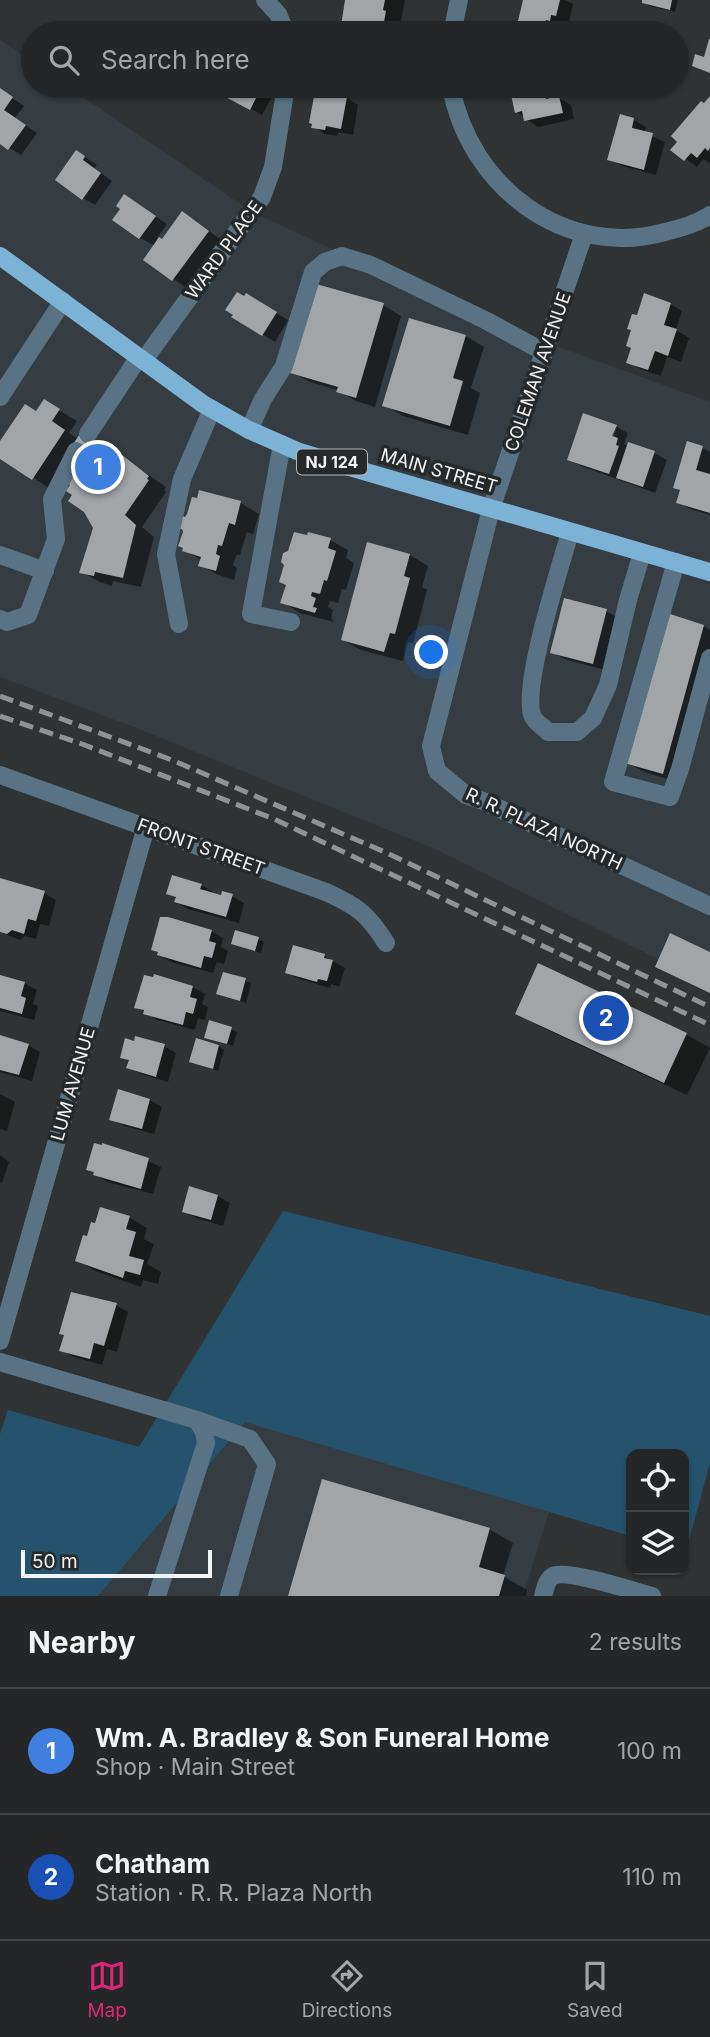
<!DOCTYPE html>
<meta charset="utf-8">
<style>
:root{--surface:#242627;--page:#2c2e2f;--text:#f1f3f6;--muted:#a3a5a7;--line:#414344;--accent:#db2777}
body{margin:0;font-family:Inter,sans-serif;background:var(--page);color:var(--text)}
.controls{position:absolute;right:21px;bottom:21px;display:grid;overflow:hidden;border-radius:14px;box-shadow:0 2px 5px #0004}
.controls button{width:63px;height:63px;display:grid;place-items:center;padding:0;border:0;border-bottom:2px solid var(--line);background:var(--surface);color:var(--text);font:35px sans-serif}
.scale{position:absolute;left:21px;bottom:18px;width:191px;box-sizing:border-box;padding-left:7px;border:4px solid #f1f3f4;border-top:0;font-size:19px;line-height:24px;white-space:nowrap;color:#f1f3f4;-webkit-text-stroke:5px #26292a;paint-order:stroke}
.you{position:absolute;left:432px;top:653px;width:24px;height:24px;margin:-18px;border:5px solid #fff;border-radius:50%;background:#1a73e8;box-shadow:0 0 0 10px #1a73e833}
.badge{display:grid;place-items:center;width:46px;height:46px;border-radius:50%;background:var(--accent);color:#fff;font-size:23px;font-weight:700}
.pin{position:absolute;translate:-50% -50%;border:4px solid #fff;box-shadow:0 2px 7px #0006}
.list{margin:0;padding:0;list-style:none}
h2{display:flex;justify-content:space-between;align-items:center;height:91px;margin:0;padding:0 28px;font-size:30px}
h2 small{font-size:23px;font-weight:400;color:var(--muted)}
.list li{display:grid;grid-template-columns:46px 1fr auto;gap:21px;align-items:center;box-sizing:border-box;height:126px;padding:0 28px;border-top:2px solid var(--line)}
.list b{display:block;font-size:26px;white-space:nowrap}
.list p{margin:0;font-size:23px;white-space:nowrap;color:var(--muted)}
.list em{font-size:23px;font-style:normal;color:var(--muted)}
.icon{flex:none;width:38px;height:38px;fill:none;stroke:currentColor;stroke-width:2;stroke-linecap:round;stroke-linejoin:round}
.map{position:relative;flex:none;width:710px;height:1596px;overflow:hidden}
.search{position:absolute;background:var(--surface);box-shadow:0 2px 5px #0004;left:21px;right:21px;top:21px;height:77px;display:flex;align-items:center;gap:18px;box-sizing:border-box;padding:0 24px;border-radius:38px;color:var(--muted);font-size:26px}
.sheet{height:343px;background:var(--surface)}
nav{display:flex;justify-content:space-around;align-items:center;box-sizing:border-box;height:98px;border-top:2px solid var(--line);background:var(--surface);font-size:19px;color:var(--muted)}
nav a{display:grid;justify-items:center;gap:4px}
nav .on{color:var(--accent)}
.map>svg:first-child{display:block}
.built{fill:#353d43}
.green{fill:#25536e}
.shadow{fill:#0007}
.building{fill:#a2a5a8}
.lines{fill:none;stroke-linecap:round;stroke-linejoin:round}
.minor{stroke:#597384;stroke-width:18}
.major{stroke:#7cb2d5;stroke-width:18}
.rail{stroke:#909293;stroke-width:5;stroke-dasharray:14 7;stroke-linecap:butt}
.labels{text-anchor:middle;stroke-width:7;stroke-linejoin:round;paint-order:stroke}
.shield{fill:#26292a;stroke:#b4b6b7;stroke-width:2}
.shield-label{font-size:16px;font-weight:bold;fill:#f1f3f4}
.street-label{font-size:18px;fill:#f1f3f4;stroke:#26292a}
</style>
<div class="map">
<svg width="710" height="1596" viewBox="0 0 710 1596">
<rect width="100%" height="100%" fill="#303334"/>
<path class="built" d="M0,40l33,22v24h34l185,126 233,108 225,82v550l-40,-19 -12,26 -223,-110 -301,-122 -134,-50z
M283,1211l427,105v147l-24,88h-2v-97h-53v82l-82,-24 -26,84h-523v-162l8,-24 131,37z"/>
<path class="green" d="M283,1211l427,105v147l-24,88h-2v-97h-53v82l-386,-114 -147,174h-98v-162l8,-24 131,37z"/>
<path class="shadow" d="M347,0h58l-4,21 3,2 -2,10h-56l-4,-2z
M525,0h40l8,4 -4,18 -5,-1 -2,6 -4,-2 -2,8 -25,-2 -12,-7z
M644,0h34l-3,12 -26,-6 -5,-4z
M223,86h55l-16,29 -42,-23z
M511,86h42l3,13 3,-1 12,7 3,14 -36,8 -21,-15z
M596,86h16l-1,5z
M0,90l24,16 -9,12 22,15 -16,22 -21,-13z
M336,91l22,14 -5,30 -15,-3 -1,4 -12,-2 -12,-7z
M710,99v64l-7,-4 -6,8 -24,-17z
M634,120l12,7 -2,6 21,9 -9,33 -34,-9 -12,-7z
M77,152l20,13 -3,3 18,13 -17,24 -12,-7z
M125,196l42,28 -10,14 5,3 32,-21 26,19 -35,48 -40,-27 10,-14 -15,-8 -18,-30z
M247,295l41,25 -13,22 -41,-25z
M670,304l12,7 -6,19 13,8 -8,24 -14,-5 -6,19 -21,-7 -12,-7 5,-14 5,-31z
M383,305l18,11 -26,91 -19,-6 -18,-11 -28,-8 -18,-10z
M410,320l56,16 18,11 -13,41 9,5 -12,42 -65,-19 -18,-11z
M45,402l32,19 -8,12 9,6 39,14 49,34 -2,3 2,2 -24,35 12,10 -13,50 -28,-6 -1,5 -12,-4 -19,-10 13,-44 -7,-72 -10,-7 -26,40 -51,-32v-12l37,-32z
M617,427l11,6 -4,11 30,9 13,7 -12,33 -74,-27 -12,-7 39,-15 3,1z
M702,448l8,4v63l-20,-6 -12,-7z
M200,492l41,11 18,11 -6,20 -6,-2 -7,23 -3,-1 -4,11 4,3 -3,12 -16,-5 -18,-10 1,-5 -17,-10 2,-31 12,-18z
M330,540l18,10 -2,8 8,5 -8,27 -4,-1 -4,14 -8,-2 -2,6 5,3 -2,8 3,4 -34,-9 -18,-11z
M368,544l42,11 18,11 -6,21 5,3 -14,53 -5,-1 -5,19 -42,-11 -18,-10z
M606,611l12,7 -13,52 -41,-11 -12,-7z
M704,626l6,4v49l-29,104 -37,-11 -18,-10z
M0,880l44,13 12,7 -7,26 -9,-2 -4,15 -11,-3 -5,4 -20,-8z
M201,885l12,7v2l19,2 12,7 -5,20 -51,-14 -12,-7 1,-4 -9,-5z
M211,931l12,7 -2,9 7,4 -4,13 -7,-2 -4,11 -42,-11 -12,-7z
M258,939l6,3 -3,11 -28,-10z
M324,956l21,12 -6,19 -8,-3 -1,4 -31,-9 -12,-7z
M539,965l148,70 23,13 -23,47 -146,-68 -23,-13z
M224,974l27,9 -5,20 -28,-10z
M0,976l24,7 13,7 -4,14 5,2 -4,14 -34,-9z
M155,976l38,11 12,7 -3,10 6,3 -3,13 -7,-2 -3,12 -38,-10 -20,-13z
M231,1029l6,3 -4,14 -27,-9z
M0,1037l28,8 12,7 -8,29 -32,-9z
M164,1046l12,7 -8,29 -27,-8 -13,-7 2,-6 -8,-4z
M219,1046l5,4 -6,21 -27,-10z
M0,1094l15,8 -8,29 -7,-2z
M150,1100l12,7 -8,27 -30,-8 -13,-7z
M0,1155l9,7 -7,21 -2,-1z
M139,1157l22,10 -8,27 -46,-12 -12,-7z
M218,1196l12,7 -7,23 -27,-8 -12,-7z
M129,1217l18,11 -3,11 10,5 -7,20 14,8 -3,12 -15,-4 -2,7 -46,-16 -18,-11 11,-21z
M116,1305l12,7 -11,40 -10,-3 -5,16 -28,-8 -13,-7z
M489,1529l24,14 -10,33 24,14 -1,6h-236z"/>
<path class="building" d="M345,0h40l-2,10 3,1 -4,22 -42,-1z
M523,0h37l-4,16 -5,-1 -1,6 -4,-1 -3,11 -26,-6z
M642,0h30l-2,10 -28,-7z
M597,25l31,7v1h-33z
M159,26l14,7h-18z
M709,39h1v34l-18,-7 3,-12 9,3z
M221,86h41l-12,24 -32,-17z
M509,86h34l3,13 13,-3 4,17 -39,8 -2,-10 -7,2z
M0,88l13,9 -9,13 22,15 -18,25 -8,-6z
M323,88l14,2 -1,4 11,3 -6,32 -15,-3 -1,4 -14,-2 1,-4 -3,-1 6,-32 7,1z
M710,96v52l-2,3 -3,-3 -8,10 -6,-5 -7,8 -14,-11 7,-8 -6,-6 30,-35 3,2z
M620,114l14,4 -2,10 21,5 -9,37 -37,-10z
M76,150l9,6 -2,4 18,13 -19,27 -27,-20z
M124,194l32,22 -17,23 -27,-19 8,-11 -4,-3z
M182,211l27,20 -37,50 -29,-21 16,-23 3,2z
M316,284l68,19 -28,95 -20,-6 2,-5 -48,-14z
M237,292l7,4 2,-3 31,19 -15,24 -31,-19 2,-2 -8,-5z
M644,293l27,10 -7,22 13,4 -9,27 -13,-5 -7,19 -22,-7 5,-15 -5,-2 5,-16 -4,-1 5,-15 5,1z
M409,318l57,17 -13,43 10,3 -13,45 -68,-20z
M44,399l16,10 -8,12 13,9 -33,50 -32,-21v-18l25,-37 11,7z
M583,413l34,12 -5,11 6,2 -2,7 3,1 -10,28 -42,-14z
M82,431l33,22 2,-2 32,25 -2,3 2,1 -24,35 11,10 -13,53 -28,-6 -1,4 -15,-3 14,-45 -9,-16 -16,-11 4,-6 -6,-4 4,-6 -3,-3 18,-26 -14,-9z
M687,441l16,5 -7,24 14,4v39l-34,-10 4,-13 -7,-2z
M628,442l27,9 -12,36 -27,-9z
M199,490l42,11 -6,24 -6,-2 -7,23 -4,-1 -2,9 4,2 -4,15 -18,-5 3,-9 -19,-6 1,-3 -5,-2 5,-14 -1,-3 -6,-1 4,-13 5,2 2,-3 5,-17 5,1z
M294,532l13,3 1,-3 23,6 -3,10 8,3 -9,30 -3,-1 -4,14 -8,-2 -1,4 5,2 -3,9 4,1 -2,5 -35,-10 6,-18 -7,-3 5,-17 -3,-3 2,-9 5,-2z
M367,542l43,12 -6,22 6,2 -15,56 -5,-1 -6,19 -43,-12z
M564,598l43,11 -14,55 -43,-11z
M664,612l40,13 -41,149 -39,-11z
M172,875l30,9 -2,5 21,6 1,-4 11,3 -7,23 -52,-15 2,-5 -10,-3z
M0,878l45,13 -9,30 -8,-2 -4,15 -12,-4 -5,4 -7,-2z
M160,917h8l44,13 -3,11 7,2 -4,15 -8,-2 -3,12 -44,-13 1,-3 -7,-2z
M235,930l24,7 -4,14 -24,-7z
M670,933l40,19v41l-55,-26z
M293,945l32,9 -1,4 9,2 -6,21 -9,-2 -1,3 -32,-9z
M538,963l149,70 -23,50 -149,-69z
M223,972l23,6 -6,23 -24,-7z
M154,974l39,12 -3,11 7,2 -4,15 -7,-2 -3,13 -40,-11 1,-4 -10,-2 10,-33 9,2z
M0,975l25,7 -4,14 5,2 -4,16 -22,-6z
M209,1020l23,7 -5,17 -23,-6z
M0,1035l29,9 -10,31 -19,-5z
M135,1036l30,8 -9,33 -30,-9 3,-8 -9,-2 5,-20 9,3z
M196,1038l23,7 -6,24 -24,-7z
M118,1089l32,10 -8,30 -33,-9z
M94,1143l8,2v-2l47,15 -8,31 -48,-14 1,-3 -8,-2z
M189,1186l29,9 -7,25 -29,-8z
M100,1207l30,9 -4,13 10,3 -7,24 15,4 -4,15 -15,-4 -2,7 -48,-17 8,-26 4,1 4,-14 4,1z
M71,1292l46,11 -13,43 -10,-3 -4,16 -31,-8 5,-16 -5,-1z
M322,1479l168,49 -11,39 26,8 -6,21h-211z"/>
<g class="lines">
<path class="minor" d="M265,0l13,14 8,19
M452,33l7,-33
M451,86c17,99 113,174 214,146 16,-4 31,-8 45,-17
M584,234l-93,275 -60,237 6,25 29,24 17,6 227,105
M144,360l118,-163 11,-30 13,-81
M0,397l63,-96
M249,430l14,-31 21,-33 29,-94 12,-10 17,-6 29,9 114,55 59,32
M88,434l51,-77
M282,444l-31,170 40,8
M570,532c-9,33 -50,158 -37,185 2,5 11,10 15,15h29l16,-14 15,-33 20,-85 14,-47
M0,555l45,16
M676,562l-63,220 57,15 10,-28 30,-111
M0,619l7,3 21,-7 28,-76 -4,-40 24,-48
M179,624l-13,-70 16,-75 30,-70
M0,775l326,117c31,14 42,22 60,51
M0,1341l146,-514
M0,1362l197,58 7,12 2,11 -49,153
M197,1420l53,19 17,25 -38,132
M543,1596c2,-6 3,-16 10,-20 13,-7 81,15 99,20"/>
<path class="major" d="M0,256l203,148 46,26 48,21 59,18 354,103"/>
<path class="rail" d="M0,696l172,64 215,93 323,154
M0,716l82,28 192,75 436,206"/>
</g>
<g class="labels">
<rect class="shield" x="297" y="449.5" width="70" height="25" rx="5"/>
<g class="shield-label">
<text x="332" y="468">NJ 124</text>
</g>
<g class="street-label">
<text transform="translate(224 250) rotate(-54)" y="6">WARD PLACE</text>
<text transform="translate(538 372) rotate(-71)" y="6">COLEMAN AVENUE</text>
<text transform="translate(439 471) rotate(16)" y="6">MAIN STREET</text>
<text transform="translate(544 829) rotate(25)" y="6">R. R. PLAZA NORTH</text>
<text transform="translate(201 847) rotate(20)" y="6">FRONT STREET</text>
<text transform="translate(73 1084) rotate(-74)" y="6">LUM AVENUE</text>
</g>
</g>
</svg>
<div class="controls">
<button><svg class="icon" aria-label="locate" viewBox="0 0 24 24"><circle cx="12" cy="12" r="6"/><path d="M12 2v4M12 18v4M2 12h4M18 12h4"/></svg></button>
<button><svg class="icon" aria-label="layers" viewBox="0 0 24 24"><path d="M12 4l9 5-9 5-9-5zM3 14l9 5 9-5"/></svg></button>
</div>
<div class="scale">50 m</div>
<div class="you"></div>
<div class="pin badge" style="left:98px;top:467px;background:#3f7fe0">1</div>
<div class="pin badge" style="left:606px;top:1018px;background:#1a4fb4">2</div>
<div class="search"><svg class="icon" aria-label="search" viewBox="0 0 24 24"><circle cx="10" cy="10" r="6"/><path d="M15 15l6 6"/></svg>Search here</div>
</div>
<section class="sheet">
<h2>Nearby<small>2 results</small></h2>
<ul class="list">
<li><span class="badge" style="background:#3f7fe0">1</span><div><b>Wm. A. Bradley &amp; Son Funeral Home</b><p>Shop · Main Street</p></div><em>100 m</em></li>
<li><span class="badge" style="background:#1a4fb4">2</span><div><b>Chatham</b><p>Station · R. R. Plaza North</p></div><em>110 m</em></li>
</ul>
</section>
<nav>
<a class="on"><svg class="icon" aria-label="map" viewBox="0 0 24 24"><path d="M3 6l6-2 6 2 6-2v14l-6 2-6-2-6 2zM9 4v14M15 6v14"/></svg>Map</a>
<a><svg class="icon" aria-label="directions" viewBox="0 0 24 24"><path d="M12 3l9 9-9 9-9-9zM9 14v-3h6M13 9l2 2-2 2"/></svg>Directions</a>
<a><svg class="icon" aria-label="saved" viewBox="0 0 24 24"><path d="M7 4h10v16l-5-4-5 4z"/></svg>Saved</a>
</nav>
